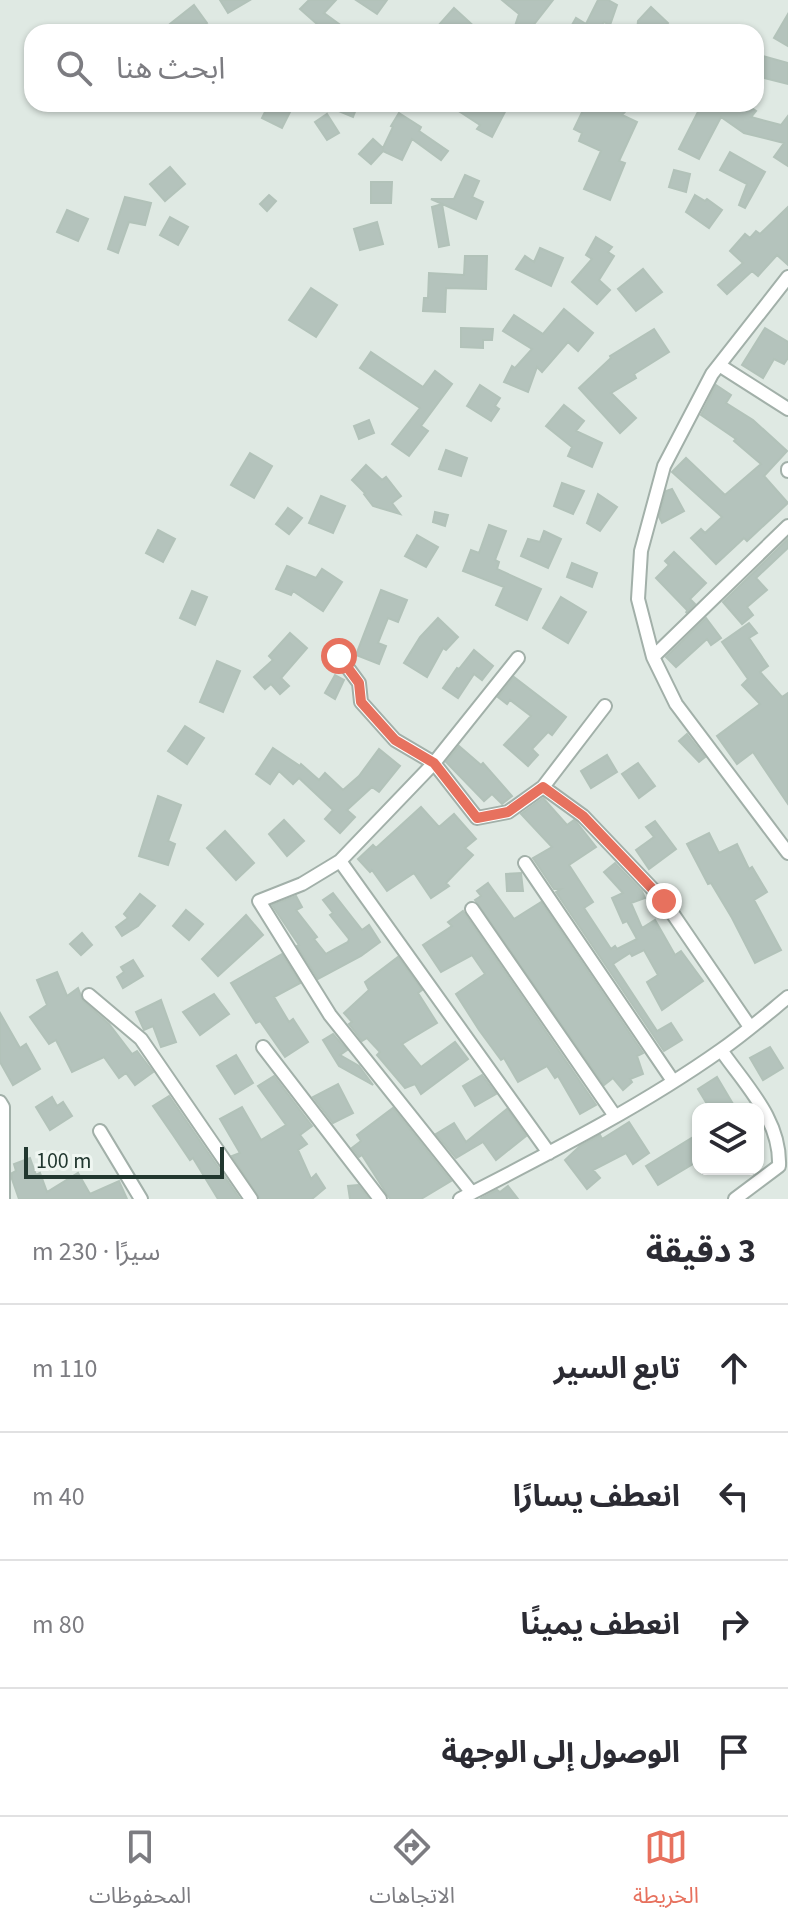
<!DOCTYPE html>
<html lang="ar">
<meta charset="utf-8">
<style>
:root{--surface:#fff;--page:#f2f2f3;--text:#2b2b33;--muted:#7c7c81;--line:#e1e1e2;--accent:#e7715e}
body{margin:0;font-family:"Source Sans 3","Noto Sans Arabic",sans-serif;background:var(--page);color:var(--text);direction:rtl}
.controls{position:absolute;right:24px;bottom:24px;display:grid;overflow:hidden;border-radius:16px;box-shadow:0 2px 6px #0004}
.controls button{width:72px;height:72px;display:grid;place-items:center;padding:0;border:0;border-bottom:2px solid var(--line);background:var(--surface);color:var(--text);font:40px sans-serif}
.scale{position:absolute;left:24px;bottom:20px;width:200px;box-sizing:border-box;padding-left:8px;border:4px solid #21372f;border-top:0;font-size:22px;line-height:28px;white-space:nowrap;color:#21372f;-webkit-text-stroke:6px #eff6f1;paint-order:stroke}
.stop{position:absolute;width:24px;height:24px;margin:-18px;border:6px solid #e7715e;border-radius:50%;background:#fff}
.stop.end{background:#e7715e;border-color:#fff;box-shadow:0 2px 8px #0008}
.list{margin:0;padding:0;list-style:none}
h2{display:flex;justify-content:space-between;align-items:center;height:104px;margin:0;padding:0 32px;font-size:34px}
h2 small{font-size:26px;font-weight:400;color:var(--muted)}
.list li{display:grid;grid-template-columns:52px 1fr auto;gap:24px;align-items:center;box-sizing:border-box;height:128px;padding:0 32px;border-top:2px solid var(--line)}
.list b{display:block;font-size:30px;white-space:nowrap}
.list em{font-size:26px;font-style:normal;color:var(--muted)}
.icon{flex:none;width:44px;height:44px;fill:none;stroke:currentColor;stroke-width:2;stroke-linecap:round;stroke-linejoin:round}
.map{position:relative;flex:none;width:788px;height:1199px;overflow:hidden;direction:ltr}
.search{position:absolute;background:var(--surface);box-shadow:0 2px 6px #0004;left:24px;right:24px;top:24px;height:88px;display:flex;align-items:center;gap:20px;box-sizing:border-box;padding:0 28px;border-radius:24px;color:var(--muted);font-size:30px}
.sheet{height:616px;background:var(--surface)}
nav{display:flex;justify-content:space-around;align-items:center;box-sizing:border-box;height:112px;border-top:2px solid var(--line);background:var(--surface);font-size:22px;color:var(--muted)}
nav a{display:grid;justify-items:center;gap:4px}
nav .on{color:var(--accent)}
.map>svg:first-child{display:block}
.building{fill:#b4c3bc;stroke:#b2c2b9;stroke-width:2}
.lines{fill:none;stroke-linecap:round;stroke-linejoin:round}
.street-casing{stroke:#a2b0a9;stroke-width:16}
.street{stroke:#fff;stroke-width:12}
.route{stroke:#e7715e;stroke-width:10}
</style>
<div class="map">
<svg width="788" height="1199" viewBox="0 0 788 1199">
<rect width="100%" height="100%" fill="#dfe9e3"/>
<path class="building" d="M220,0h30l-22,13z
M309,0h27l-12,13 26,19h-24l-26,-23z
M356,0h31l-10,14z
M502,0h51l-25,32h-15l6,-18z
M598,0h10l9,5 -7,20 -6,-3 -6,10h-30l8,-14 10,6z
M194,5l13,18 -12,9h-19l-6,-8z
M651,7l17,16 -8,9h-23l1,-11z
M454,8l12,11 14,13h-36l-6,-6z
M788,14v32l-14,-8z
M756,54l32,9v21l-32,-8z
M269,104h25l-12,24 -20,-10z
M322,104h36l-5,13z
M448,104h61l-17,33 -15,-8 3,-4z
M586,104h46l-10,11 15,7 -18,39 6,2 -15,37 -26,-11 17,-38 -22,-10 3,-8 -8,-4z
M702,104h44l10,7 -5,6 30,8 7,-9v50l-14,-9 10,-14 -40,-10 -23,-16 -22,42 -20,-10z
M399,113l22,14 -2,4 29,20 -7,9 -29,-21 -10,21 -19,-9 -12,13 -12,-10 14,-15 10,9 10,-21 -2,-1z
M327,114l12,19 -12,7 -12,-18z
M730,152l35,20 -20,36 -6,-3 8,-21 -27,-14z
M170,167l15,17 -20,17 -15,-17z
M674,170l16,4 -4,18 -17,-5z
M465,175l14,6 -7,16 11,5 -7,17 -45,-20h23z
M371,182h21l-1,21h-20z
M269,195l7,6 -9,10 -7,-7z
M695,195l10,6 2,-2 15,11 -13,18 -23,-16z
M125,197l26,6 -6,22 -16,-3 -11,31 -10,-4z
M442,204l7,41 -10,2 -7,-40z
M788,207v58l-11,-10 -19,21 -6,-5 -25,23 -9,-9 25,-22 -13,-12 15,-17 5,4 6,-7 4,3z
M67,210l21,9 -10,22 -21,-9z
M170,217l18,10 -10,18 -18,-10z
M377,222l6,22 -23,6 -6,-21z
M596,237l16,10 -4,5 6,4 -15,24 11,10 -13,14 -25,-22 20,-23 -6,-4z
M540,248l23,10 -12,28 -35,-17 9,-13 9,6z
M465,256h22l-1,33 -40,-1 -1,24 -22,-1 1,-13h4l1,-25 35,2z
M643,269l19,23 -26,19 -18,-22z
M311,288l26,17 -21,32 -27,-17z
M564,309l29,24 -15,18 -10,-9 -26,30 -5,-5 -9,25 -24,-10 8,-16 3,2 17,-19 -29,-18 11,-16 29,19z
M461,328l32,1 -1,11h-9v8l-22,-1z
M765,328l23,14v16l-4,6 -10,-5 -11,19 -21,-13z
M654,329l15,23 -35,22 2,4 -25,15 25,25 -16,15 -41,-45 32,-30 -1,-2z
M371,352l52,35 12,-16 17,13 -31,42 7,5 -19,25 -17,-12 28,-36 -60,-40z
M480,385l20,13 -5,8 4,3 -8,12 -24,-15z
M716,385l15,10 -5,8 27,17 34,31 -23,25 24,27 -41,38 -3,-3 -28,26 -25,-26 10,-9 4,4 17,-16 -50,-45 14,-14 39,37 36,-31 -27,-23 2,-2 -35,-24z
M564,405l20,16 -8,10 26,12 -10,24 -24,-11 4,-9 -26,-21z
M369,420l5,13 -15,6 -5,-13z
M446,450l21,8 -6,18 -22,-7z
M250,453l22,13 -18,32 -23,-13z
M366,465l16,15 4,-3 15,19 -9,7 8,11 -27,-8 -9,-12 1,-1 -13,-13z
M562,483l22,8 -11,23 -19,-8z
M672,489l12,22 -22,12 -3,-6 7,-26z
M598,494l19,13 -17,24 -13,-8z
M321,496l24,10 -12,27 -24,-10z
M288,508l14,10 -13,16 -13,-10z
M435,512l13,3 -3,11 -12,-4z
M489,525l17,6 -11,29 4,2 -2,7 44,20 -14,31 -31,-15 8,-18 -41,-16 8,-21 8,3z
M158,530l17,9 -12,23 -17,-9z
M544,531l17,8 -13,29 -27,-12 7,-17 12,3z
M417,535l21,12 -12,20 -21,-11z
M788,539v9l-32,30 11,12 -20,17 6,8 -11,9 -19,-22z
M674,552l32,31 -16,16 5,5 -9,9 1,-3 -31,-32 13,-13 -4,-4z
M572,563l25,10 -5,14 -25,-10z
M287,566l29,12 6,-9 20,13 -19,29 -30,-20 -2,4 -15,-6z
M381,590l26,10 -9,22 -10,-4 -10,25 8,3 -7,18 -23,-9z
M192,591l15,6 -12,28 -15,-7z
M561,597l25,15 -18,31 -25,-15z
M438,618l20,19 -12,13 -3,-2 -16,29 -23,-14 16,-26z
M706,618l15,20 -10,7 -4,-6 -31,28 -10,-10z
M749,623l8,10 -8,5 19,28 -8,6 22,25 6,-4v111l-35,-52 -16,12 -20,-28 43,-32 -18,-19 6,-6 -26,-37z
M290,633l17,15 -26,30 8,8 -9,8 -9,-10 -6,5 -11,-12 19,-17 -4,-4z
M474,650l19,16 -11,14 -8,-6 -16,24 -15,-10 14,-20 2,1z
M217,661l23,10 -17,41 -23,-10z
M335,675l9,5 -9,19 -10,-6z
M514,677l52,40 -14,18 -4,-3 -16,17 6,6 -10,11 -24,-21 27,-29 -21,-16 -3,4 -9,-7z
M185,726l19,12 -17,26 -19,-13z
M687,734l18,23 -6,5 -20,-21z
M459,746l22,19 2,-2 29,33 -10,8 -10,-10 -8,7 -38,-39z
M273,748l27,18 1,-2 18,16 6,-7 18,17 16,-14 20,-27 21,17 -21,26 -7,-5 -25,23 8,7 -15,16 -15,-14 8,-9 -34,-32 -6,6 -14,-13 -9,13 -14,-10z
M607,755l10,17 -26,16 -10,-17z
M638,763l17,23 -16,12 -17,-24z
M158,796l23,9 -13,36 7,3 -7,21 -29,-9z
M543,798l24,27 7,-5 3,3 19,24 -27,18 24,37 -9,6 27,41 4,-3 2,3 20,-10 -10,-18 -4,2 -11,-25 11,-5 -19,-21 11,-9 27,28 3,7 -14,5 11,25 13,-8 20,35 6,-4 22,30 -41,29 -15,-28 11,-7 -14,-25 -12,6 -2,-3 -17,11 44,67 14,-8 11,17 -18,11 -108,-159 5,-3h-7l-21,-31 19,-11 -31,-33z
M421,807l18,20 15,-13 22,25 -11,9 8,7 -27,28 3,3 -18,12 -17,-25 -27,18 -15,-21 -2,2 -12,-13 15,-14 3,3z
M284,820l20,21 -17,15 -18,-22z
M655,821l21,28 -27,20 -13,-19 18,-13 -8,-10z
M225,831l29,32 -18,17 -29,-32z
M709,833l10,20 18,-9 12,25 3,-2 15,25 -13,8 27,50 -26,13 -23,-45 -21,-35 -3,1 -21,-40z
M521,873l2,18h-16l-1,-17z
M488,883l26,36 27,-17 102,151 -6,3 6,18 -13,5 2,3 -9,8 -10,-12 -9,7 -129,-185 6,-4 -4,-5z
M333,893l29,37 7,-5 11,17 -19,14 -43,23 -21,-33 2,-1 -27,-40 24,-9 6,11 -6,3 21,27 -3,2 12,15 22,-12 1,-3 -19,-24 3,-2 -10,-13z
M140,894l15,12 -17,20 -16,10 -6,-9 12,-9 -4,-4z
M186,910l17,14 -14,16 -16,-14z
M463,911l2,3 131,191 -16,9 -22,-38 -3,2 -8,-12 -29,16 -14,-24 -3,2 -22,-30 -23,-36 29,-20 -13,-19 -31,17 -18,-27 29,-19 -4,-4z
M246,915l17,20 -45,41 -16,-17z
M82,933l10,12 -11,10 -11,-11z
M282,954l18,29 -26,14 15,25 4,-3 15,23 -23,15 -25,-36 -4,2 -25,-40z
M398,957l24,33 -4,3 19,30 -35,21 19,23 34,-25 13,17 -47,35 -6,-10 -10,4 -28,-33 3,-3 -13,-14 -5,3 -13,-17 3,-2 -8,-9 25,-23 -4,-8z
M133,960l10,16 -20,12 -6,-11 7,-5 -3,-5z
M57,972l10,24 11,-8 5,13 26,23 23,30 5,-3 16,21 -18,13 -9,-12 -7,5 -15,-21 -32,15 -16,-32 -7,4 -19,-27 17,-12 -10,-25z
M214,994l15,20 -29,21 -17,-23z
M161,1000l15,42 -15,5 -8,-21 -9,4 -8,-18z
M0,1013l20,35 6,-4 14,25 -27,16 -13,-23z
M333,1034l14,16 -7,5 19,11 14,19 -34,-19 -16,-26z
M770,1047l13,21 -20,12 -13,-22z
M236,1055l17,28 -18,11 -18,-28z
M482,1075l14,19 -21,12 -12,-20z
M274,1076l38,50 -12,9 7,9 -9,6 13,29 5,-5 9,14 -13,11h-52l-28,-43 8,-3 -20,-34 22,-12 19,33 25,-15 -28,-39z
M717,1077l19,32h-26l-12,-20z
M338,1084l15,29 -20,10 -20,-26z
M169,1096l71,103h-22l-25,-41 -3,2 -17,-25 -20,-29z
M52,1097l5,9 6,-4 9,14 -22,14 -14,-23z
M393,1108l58,73 -30,18h-31l-28,-44 -3,2 -7,-9 9,-7 -4,-6z
M507,1109l19,27 -30,24 -13,-18 -27,16 -20,-24 18,-11 12,19z
M629,1122l20,31 -16,11 -7,-11 -33,17 7,8 -13,11 -22,-29 15,-14 20,-11 2,4z
M698,1134v27l-40,24 -12,-19z
M30,1158l6,17 4,-2 7,19 31,-19 12,21 29,-13 8,18h-108l-7,-20v-6l4,-2 -2,-7z
M358,1185l11,14h-19l-2,-13z
M508,1186l10,13h-38l17,-9 3,2z"/>
<g class="lines">
<defs>
<path id="street" d="M788,277l-76,97 -48,92 -23,85 -3,48 15,58 23,47 112,149
M719,365l69,44
M788,469v2
M339,656l20,27 2,19 34,38 39,23 43,55 31,-6 35,-25 62,-81
M653,657l135,-131
M543,787l40,29 81,85 86,126
M340,861l209,292
M525,863l148,218
M472,909l143,207
M89,995l52,44 110,160
M263,1047l117,152
M721,1050c25,36 60,70 58,116l-44,33
M0,1102l3,5v92
M100,1131l41,68
M472,1193l-142,-178 -71,-114 43,-17 38,-23 94,-98 84,-105
M460,1199c89,-46 179,-91 261,-149 23,-16 45,-35 67,-53"/>
</defs>
<use href="#street" class="street-casing"/>
<use href="#street" class="street"/>
</g>
<g class="lines">
<path class="route" d="M339,656l20,27 2,19 34,38 39,23 43,55 31,-6 35,-25 40,29 81,85"/>
</g>
</svg>
<div class="controls">
<button><svg class="icon" aria-label="layers" viewBox="0 0 24 24"><path d="M12 4l9 5-9 5-9-5zM3 14l9 5 9-5"/></svg></button>
</div>
<div class="scale">100 m</div>
<div class="stop" style="left:339px;top:656px"></div>
<div class="stop end" style="left:664px;top:901px"></div>
<div class="search"><svg class="icon" aria-label="search" viewBox="0 0 24 24"><circle cx="10" cy="10" r="6"/><path d="M15 15l6 6"/></svg>ابحث هنا</div>
</div>
<section class="sheet">
<h2>3 دقيقة<small>سيرًا · 230 m</small></h2>
<ul class="list">
<li><svg class="icon" aria-label="ahead" viewBox="0 0 24 24"><path d="M12 20V5M6 11l6-6 6 6"/></svg><div><b>تابع السير</b></div><em>110 m</em></li>
<li><svg class="icon" aria-label="left" viewBox="0 0 24 24"><path d="M17 20v-9H6M10 6l-5 5 5 5"/></svg><div><b>انعطف يسارًا</b></div><em>40 m</em></li>
<li><svg class="icon" aria-label="right" viewBox="0 0 24 24"><path d="M7 20v-9h11M14 6l5 5-5 5"/></svg><div><b>انعطف يمينًا</b></div><em>80 m</em></li>
<li><svg class="icon" aria-label="arrive" viewBox="0 0 24 24"><path d="M6 21V4h12l-3 4 3 4H6"/></svg><div><b>الوصول إلى الوجهة</b></div></li>
</ul>
</section>
<nav>
<a class="on"><svg class="icon" aria-label="map" viewBox="0 0 24 24"><path d="M3 6l6-2 6 2 6-2v14l-6 2-6-2-6 2zM9 4v14M15 6v14"/></svg>الخريطة</a>
<a><svg class="icon" aria-label="directions" viewBox="0 0 24 24"><path d="M12 3l9 9-9 9-9-9zM9 14v-3h6M13 9l2 2-2 2"/></svg>الاتجاهات</a>
<a><svg class="icon" aria-label="saved" viewBox="0 0 24 24"><path d="M7 4h10v16l-5-4-5 4z"/></svg>المحفوظات</a>
</nav>
